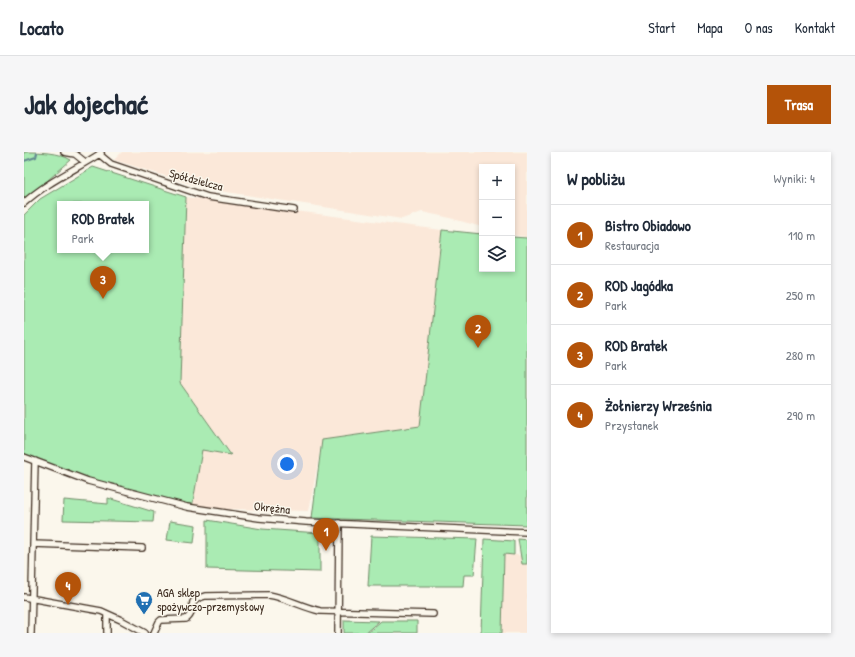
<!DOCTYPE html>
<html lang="pl">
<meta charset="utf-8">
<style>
:root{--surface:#fff;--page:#f6f6f7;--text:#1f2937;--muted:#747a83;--line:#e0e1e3;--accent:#b45309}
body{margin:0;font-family:"Patrick Hand",sans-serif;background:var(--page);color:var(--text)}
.controls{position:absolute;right:12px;top:12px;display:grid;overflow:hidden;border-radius:0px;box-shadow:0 2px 6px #0003}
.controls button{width:36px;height:36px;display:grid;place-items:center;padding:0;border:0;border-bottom:1px solid var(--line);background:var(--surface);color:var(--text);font:20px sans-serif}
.you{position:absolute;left:263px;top:312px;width:14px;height:14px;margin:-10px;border:3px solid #fff;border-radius:50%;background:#1a73e8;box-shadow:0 0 0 6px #1a73e833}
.badge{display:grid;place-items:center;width:26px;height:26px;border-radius:50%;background:var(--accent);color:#fff;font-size:13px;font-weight:700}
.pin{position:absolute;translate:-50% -33px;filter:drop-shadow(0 1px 2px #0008)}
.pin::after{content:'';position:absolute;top:21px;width:14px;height:12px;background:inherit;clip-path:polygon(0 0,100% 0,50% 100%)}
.popup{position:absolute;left:33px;top:49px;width:92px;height:52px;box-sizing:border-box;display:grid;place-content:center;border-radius:0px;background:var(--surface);filter:drop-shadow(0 1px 3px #0005);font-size:13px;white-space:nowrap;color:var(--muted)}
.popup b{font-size:15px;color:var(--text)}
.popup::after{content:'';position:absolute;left:50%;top:100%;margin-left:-8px;border:8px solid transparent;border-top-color:var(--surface)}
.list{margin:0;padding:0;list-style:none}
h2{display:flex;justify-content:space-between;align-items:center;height:52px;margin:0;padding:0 16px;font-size:17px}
h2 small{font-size:13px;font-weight:400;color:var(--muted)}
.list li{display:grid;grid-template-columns:26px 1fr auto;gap:12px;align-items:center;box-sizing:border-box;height:60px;padding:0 16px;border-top:1px solid var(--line)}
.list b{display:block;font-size:15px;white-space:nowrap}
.list p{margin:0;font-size:13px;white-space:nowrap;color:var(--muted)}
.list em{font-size:13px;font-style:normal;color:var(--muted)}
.icon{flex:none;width:22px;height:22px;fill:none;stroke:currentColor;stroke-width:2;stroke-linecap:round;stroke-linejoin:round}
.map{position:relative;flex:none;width:503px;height:481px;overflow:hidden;border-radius:0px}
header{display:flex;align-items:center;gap:24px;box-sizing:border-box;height:56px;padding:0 20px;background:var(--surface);border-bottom:1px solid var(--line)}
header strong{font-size:19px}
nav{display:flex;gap:22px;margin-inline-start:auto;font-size:14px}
.intro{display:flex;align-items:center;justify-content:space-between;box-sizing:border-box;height:96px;padding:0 24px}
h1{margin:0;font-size:28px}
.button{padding:10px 18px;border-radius:0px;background:var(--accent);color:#fff;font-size:14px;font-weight:700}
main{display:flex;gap:24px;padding:0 24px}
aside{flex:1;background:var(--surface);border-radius:0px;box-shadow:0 2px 6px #0003}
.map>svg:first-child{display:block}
.built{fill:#fbe8d9}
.green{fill:#aaebb3;stroke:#728a68;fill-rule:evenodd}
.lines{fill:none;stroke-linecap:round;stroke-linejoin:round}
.stream{stroke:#62898f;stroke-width:2}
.minor-casing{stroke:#3b2a1e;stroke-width:8}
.minor{stroke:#fbf7ec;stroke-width:5.5}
.labels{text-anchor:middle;stroke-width:3;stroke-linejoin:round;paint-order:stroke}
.street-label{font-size:12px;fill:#3b2a1e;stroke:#fbf7ec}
.poi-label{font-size:12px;fill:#3b2a1e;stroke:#fbf7ec;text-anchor:start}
</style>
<header>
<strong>Locato</strong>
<nav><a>Start</a><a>Mapa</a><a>O nas</a><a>Kontakt</a></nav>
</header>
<div class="intro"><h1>Jak dojechać</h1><a class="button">Trasa</a></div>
<main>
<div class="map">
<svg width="503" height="481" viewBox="0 0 503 481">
<rect width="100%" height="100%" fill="#fbf7ec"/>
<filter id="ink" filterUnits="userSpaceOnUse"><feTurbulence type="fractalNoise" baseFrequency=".025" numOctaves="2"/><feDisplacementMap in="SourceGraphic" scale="8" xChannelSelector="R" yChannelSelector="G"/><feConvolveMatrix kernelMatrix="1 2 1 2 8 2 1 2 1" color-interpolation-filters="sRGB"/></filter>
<g filter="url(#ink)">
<path class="built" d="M98,0h405v85l-15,-2v-68h-30v60l-36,-10 -24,-5 -20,7 -195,-30 -93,-29z
M162,45l256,33 -22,196 -98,14 -13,71 -117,-3 10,-58 29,4 -51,-71z
M480,402l23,2v77h-25z"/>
<path class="green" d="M0,0c15,0 34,0 47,8l-47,41z
M69,15l93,30 -6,186 51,72 -29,-5 -10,58 -104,-27 -64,-24v-242l16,-16zM36,52h86v46h-86z
M418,78l40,4v35h30v-32l15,1v287l-215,-7 10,-78 98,-14z
M84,346l46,14 -1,10 -90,-2 1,-20 44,4z
M183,368l55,9 58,4v39l-113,-3z
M146,369l26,4 -2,18 -27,-3z
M347,384l106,3 -3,36h-10l-1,11h-95z
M460,387l30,2v14l-10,-1 -2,79h-21z
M494,387l9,1v24h-5z
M320,468l35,1 -14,12h-21z
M357,469h36v12h-50z"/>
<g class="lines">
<path class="stream" d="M0,9l12,-4 1,-4"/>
<defs>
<path id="minor" d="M40,0l11,2 10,8
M75,2l12,10 97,33 86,13
M0,51c23,-21 51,-33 77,-50
M0,305l64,24 99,26 72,11 47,4 221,10
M9,392l109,4
M0,445l77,14 20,9 24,13
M83,462v19
M7,481l4,-172
M130,481l5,-11 2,-2 25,-1c6,-3 6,-11 7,-17l6,-4 6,-2 64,-1c18,3 33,12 51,16l113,3
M314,481l1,-110"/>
</defs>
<use href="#minor" class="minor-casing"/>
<use href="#minor" class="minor"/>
</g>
</g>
<defs>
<symbol id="supermarket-pin" viewBox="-11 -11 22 30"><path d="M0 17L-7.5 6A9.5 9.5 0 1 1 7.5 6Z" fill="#1f6fb2" stroke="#fbf7ec"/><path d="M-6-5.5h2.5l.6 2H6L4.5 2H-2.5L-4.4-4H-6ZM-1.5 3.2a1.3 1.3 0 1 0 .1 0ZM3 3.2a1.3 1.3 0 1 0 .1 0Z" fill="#fff"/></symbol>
</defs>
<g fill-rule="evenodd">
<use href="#supermarket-pin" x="110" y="438" width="20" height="27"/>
</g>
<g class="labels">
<g class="street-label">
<text transform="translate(172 28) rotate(15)" y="4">Spółdzielcza</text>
<text transform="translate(248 356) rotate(6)" y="4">Okrężna</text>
</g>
<g class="poi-label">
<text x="133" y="445">AGA sklep<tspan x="133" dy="14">spożywczo-przemysłowy</tspan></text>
</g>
</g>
</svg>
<div class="controls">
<button>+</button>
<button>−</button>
<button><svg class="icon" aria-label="layers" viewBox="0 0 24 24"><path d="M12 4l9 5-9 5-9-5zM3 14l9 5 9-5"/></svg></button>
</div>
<div class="you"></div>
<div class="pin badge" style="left:302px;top:399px">1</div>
<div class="pin badge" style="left:454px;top:196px">2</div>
<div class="pin badge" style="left:79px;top:147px">3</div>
<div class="popup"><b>ROD Bratek</b>Park</div>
<div class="pin badge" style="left:44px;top:453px">4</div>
</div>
<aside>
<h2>W pobliżu<small>Wyniki: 4</small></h2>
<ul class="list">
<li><span class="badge">1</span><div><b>Bistro Obiadowo</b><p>Restauracja</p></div><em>110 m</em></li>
<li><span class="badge">2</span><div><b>ROD Jagódka</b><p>Park</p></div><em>250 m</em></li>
<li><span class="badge">3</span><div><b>ROD Bratek</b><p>Park</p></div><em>280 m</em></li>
<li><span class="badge">4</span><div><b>Żołnierzy Września</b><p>Przystanek</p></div><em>290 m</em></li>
</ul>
</aside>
</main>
